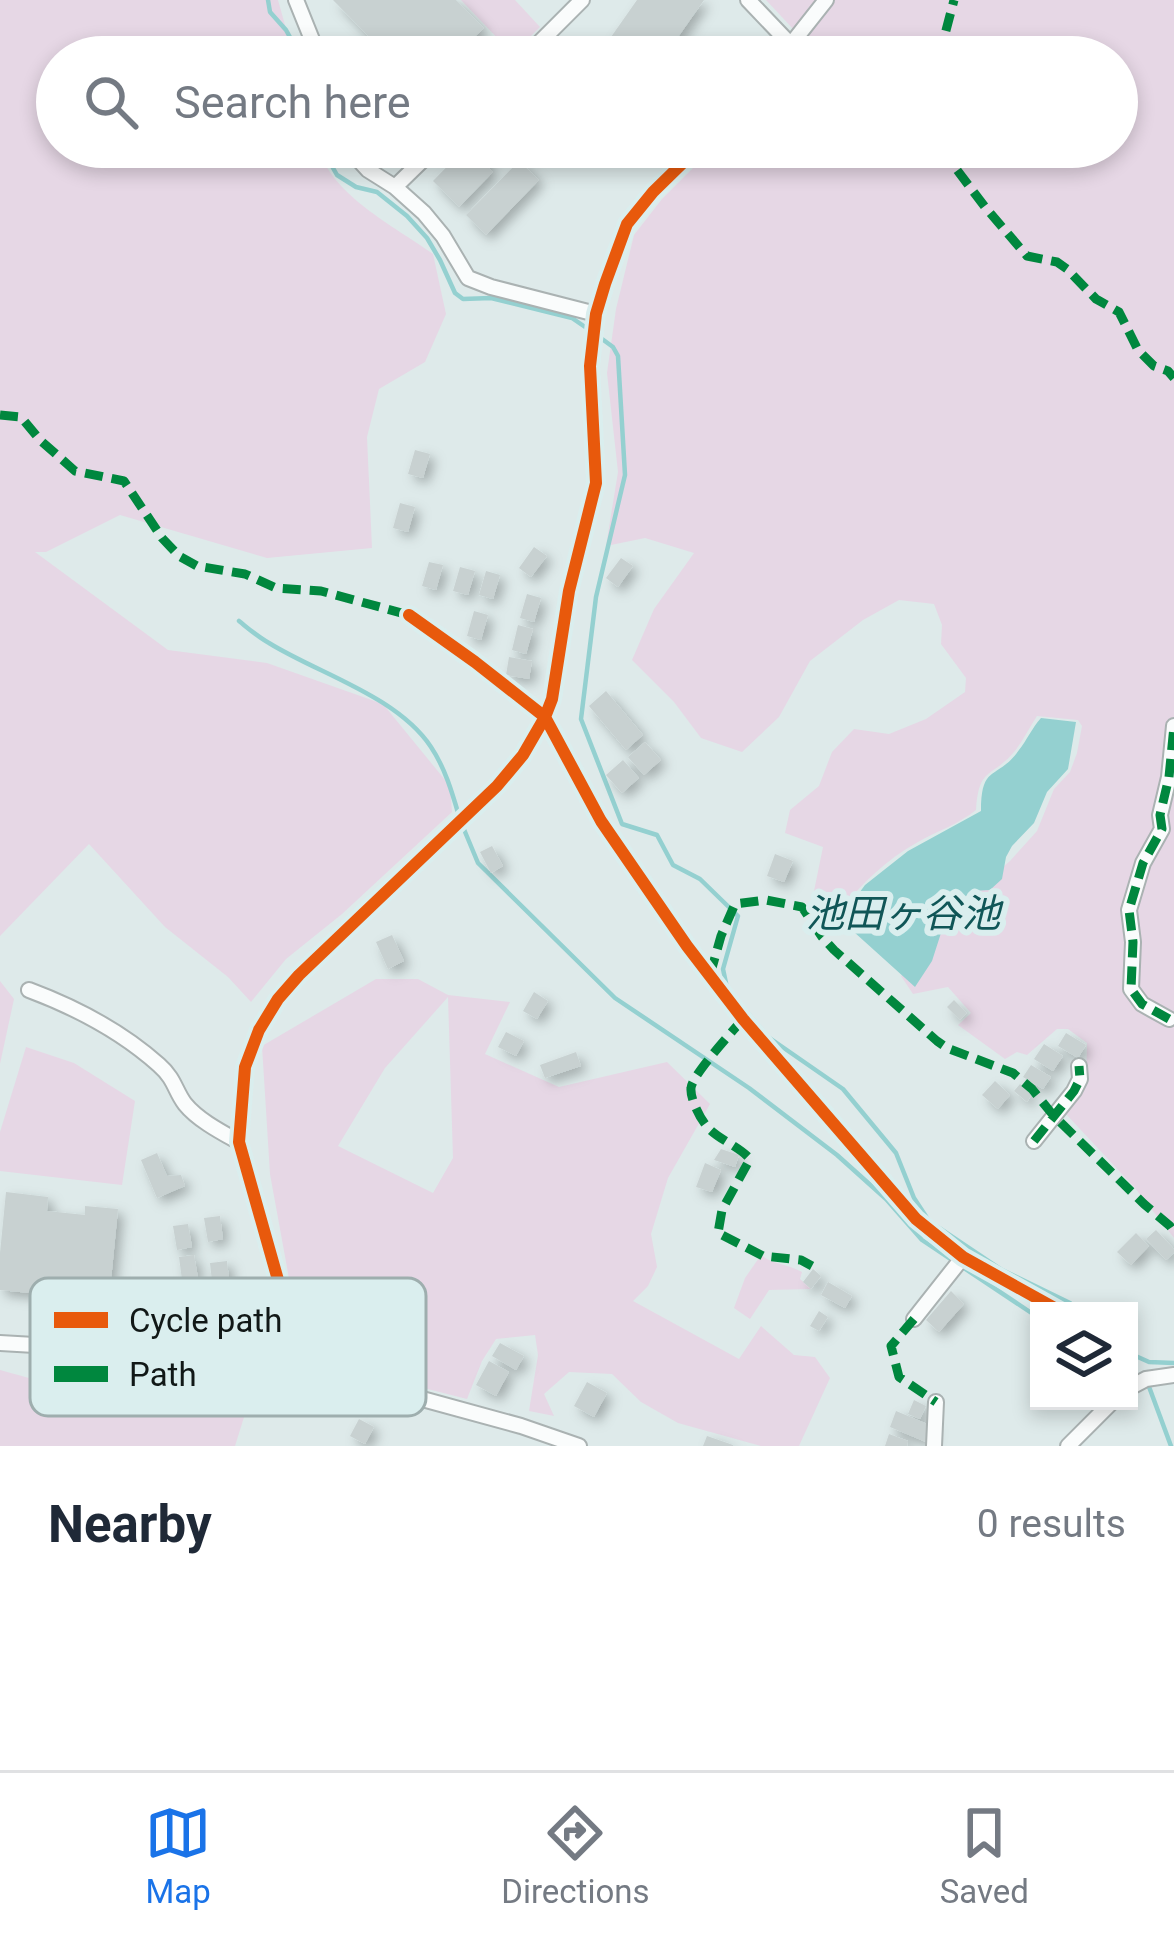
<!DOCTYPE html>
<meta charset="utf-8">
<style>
:root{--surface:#fff;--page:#f2f2f3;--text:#1f2937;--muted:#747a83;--line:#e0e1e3;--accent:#1a73e8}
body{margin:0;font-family:Roboto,"Noto Sans JP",sans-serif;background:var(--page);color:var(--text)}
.controls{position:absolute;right:36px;bottom:36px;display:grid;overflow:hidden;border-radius:0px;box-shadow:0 6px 18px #0003}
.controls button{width:108px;height:108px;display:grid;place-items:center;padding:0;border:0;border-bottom:3px solid var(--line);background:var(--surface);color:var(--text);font:60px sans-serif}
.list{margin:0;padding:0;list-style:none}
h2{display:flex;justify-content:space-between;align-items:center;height:156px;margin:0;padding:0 48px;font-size:51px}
h2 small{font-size:39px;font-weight:400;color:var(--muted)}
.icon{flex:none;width:66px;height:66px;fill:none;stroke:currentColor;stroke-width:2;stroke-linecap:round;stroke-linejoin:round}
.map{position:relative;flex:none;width:1174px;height:1446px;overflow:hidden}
.search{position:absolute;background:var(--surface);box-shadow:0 6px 18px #0003;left:36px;right:36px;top:36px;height:132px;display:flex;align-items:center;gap:30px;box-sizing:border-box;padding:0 42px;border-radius:66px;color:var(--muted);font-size:45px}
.sheet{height:324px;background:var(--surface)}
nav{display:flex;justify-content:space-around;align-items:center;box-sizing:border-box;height:168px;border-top:3px solid var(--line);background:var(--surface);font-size:33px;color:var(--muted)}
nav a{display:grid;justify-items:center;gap:6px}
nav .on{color:var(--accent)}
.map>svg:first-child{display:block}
.green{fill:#e6d7e5;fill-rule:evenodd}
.water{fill:#94d0d0}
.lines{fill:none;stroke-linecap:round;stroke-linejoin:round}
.stream{stroke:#94d0d0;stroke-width:4.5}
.building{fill:#c8d1d1;filter:url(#shadow)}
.minor-casing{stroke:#aab2b2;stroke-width:18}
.minor{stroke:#fafcfc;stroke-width:14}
.quiet{stroke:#00873e;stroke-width:9;stroke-dasharray:18 9;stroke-linecap:butt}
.cycleway-casing{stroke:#daeeee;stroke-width:20}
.cycleway{stroke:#e8590c;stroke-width:12}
.labels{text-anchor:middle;stroke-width:12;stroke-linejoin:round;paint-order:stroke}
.water-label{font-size:39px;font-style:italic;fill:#105657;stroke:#daeeee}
.key{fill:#daeeee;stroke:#9eaeae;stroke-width:3}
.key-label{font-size:33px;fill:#111817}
</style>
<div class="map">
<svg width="1174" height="1446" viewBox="0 0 1174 1446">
<defs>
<filter id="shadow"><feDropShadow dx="5.5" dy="5.5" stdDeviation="6" flood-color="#0004"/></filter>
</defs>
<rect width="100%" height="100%" fill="#deeaea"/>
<path class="green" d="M0,0h278l16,57h-237v90h261c13,48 76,79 115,107l13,60 -21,48 -46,27 -12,48 5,111 -105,10 -147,-43 -74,37h-11l133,98 99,13 116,41 67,82 2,26 -110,102 -56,45 -35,43 -23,-25 -63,-50 -76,-83 -89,92z
M461,0h54l25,27 -30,30h-16l10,-12z
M766,0h408v1238l-39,-50 -70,-75 21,-29 1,-41 -19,-14h-11l-30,26 -10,-3 -12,7 -47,-34 13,-12 -23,-26 -35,7 -12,-18 29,-22 10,-22 27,-34 43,-37 27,-30 17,-42 16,-17 7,-19 5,-27 -4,-6 -41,-4c-8,12 -14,25 -23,36 -23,27 -35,14 -38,58 -17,14 -39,21 -58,32 -31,17 -56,41 -78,69l-26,-20 9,-44 -38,-14 5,-23 29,-24 13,-34 22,-23 35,5 37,-15 39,-27 1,-14 -25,-34 1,-19 -8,-21 -35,-4 -36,20 -53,41 -31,56 -37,35 -41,-14 -27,-36 -42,-42 22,-51 40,-56 -49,-15 -39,8 12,-74 -11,-99 9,-64 18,-74 28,-36 52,-52h403v-90h-317l9,-11z
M376,979h42l30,16 62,7 -25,52 74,33 108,-25 43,42 -42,74 -17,56 6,33 -9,19 -15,15 106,58 22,-33 33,29 21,2 15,21 -31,68h-38l-83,-23 -37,-21 -29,-28 -43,-2 -25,22 10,22 -25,-5 9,-56 -3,-20 -39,4 -14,22 -15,38 -55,-14 -97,-37 -21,-42 -24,-132 -8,-128zM448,997l5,161 -20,35 -95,-47 47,-78z
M0,981l14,18 -14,65z
M26,1047l48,16 61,38 -13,84 -122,-14v-39z
M761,1255c12,10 27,9 41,17l-2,7 11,10 -42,1 -19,29 -16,-11 11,-30z
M217,1363l42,6 -24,77h-235v-76l29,8z"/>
<path class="water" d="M1041,718l35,4 -8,47 -21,23 -13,31 -22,23 -6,11 -4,22 -12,11 -19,1 -11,11 -5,18 -14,13 -9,28 -17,26 -71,-64 -1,-8 22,-30 43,-34 73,-40c0,-48 16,-30 38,-61 8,-10 13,-22 22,-32z"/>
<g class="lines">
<path class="stream" d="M268,0l2,12 16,18 15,27
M321,147l16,28 19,12 21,5 30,24 20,22 13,22 15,33 8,6 28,-1 81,20 16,11
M598,336l15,11 5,9 7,119 -29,122 -15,122 41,105 35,11 16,30 27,14 38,37 -15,53 4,19
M239,621c10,8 19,16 30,22 50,31 128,53 162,104 14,21 21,45 28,69
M463,827l15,36 137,135 134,90 88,67 49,44 36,41 117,78
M734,997l34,40 75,52 53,64 18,45 15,23 73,49 68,33 7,8
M1129,1353l20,9 25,1
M1148,1384l23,62"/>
</g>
<path class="building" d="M333,0h123l28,28 -30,29h-65z
M637,0h67l-40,57h-67z
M466,147h16l8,7 -7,8 10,10 -34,35 -26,-26z
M519,161l20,19 -53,55 -20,-20z
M415,450l15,4 -7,24 -15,-4z
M400,503l15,4 -7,25 -15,-4z
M534,547l13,9 -16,21 -12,-9z
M621,558l12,8 -15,21 -12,-9z
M429,562l14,3 -7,25 -14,-4z
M460,567l15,4 -7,24 -15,-4z
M486,571l14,4 -7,24 -14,-4z
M527,594l14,4 -7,24 -14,-4z
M474,611l14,4 -7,25 -14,-4z
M518,625l15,4 -7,25 -14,-4z
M509,657l23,4 -3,18 -23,-4z
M606,691l37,44 -17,15 -37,-44z
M645,742l16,18 -17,15 -16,-18z
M623,760l16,18 -17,15 -16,-18z
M492,846l11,20 -12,7 -11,-21z
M775,854l18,7 -9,21 -17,-6z
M392,935l12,26 -16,8 -12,-27z
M534,992l14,9 -11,18 -14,-8z
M954,1000l13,13 -7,7 -13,-13z
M506,1032l18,9 -8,15 -18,-9z
M1066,1033l20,12 -8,13 -20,-12z
M1044,1044l19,12 -10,15 -19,-12z
M576,1052l5,14 -36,12 -5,-13z
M1031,1065l20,12 -8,12 -20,-12z
M995,1081l15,14 -12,14 -16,-14z
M1020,1084l12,10 -5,8 -13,-11z
M721,1149l18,6 -4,12 -21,-7z
M157,1153l10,23 14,-1 4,11 -28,12 -16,-38z
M705,1163l16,7 -9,22 -16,-5z
M6,1192l42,5 -1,14 38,4v-9l33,3 -9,92 -109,-11v-37z
M220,1216l3,23 -15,3 -4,-24z
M188,1224l4,23 -15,3 -4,-24z
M1156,1230l18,19v4l-8,7 -20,-21z
M1136,1233l13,13 -18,19 -14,-13z
M194,1255l4,23 -16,2 -3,-23z
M227,1261l3,28 -17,2 -3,-28z
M813,1269l8,7 -10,13 -8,-7z
M828,1282l24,14 -7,12 -24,-13z
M951,1291l13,13 -25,28 -13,-12z
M819,1311l9,6 -9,14 -9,-5z
M500,1343l24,13 -8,14 -24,-14z
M489,1361l20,11 -13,24 -20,-11z
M587,1382l20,11 -13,24 -20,-11z
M914,1400l12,6 -6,13 -12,-5z
M896,1411l36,15 -6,16 -36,-15z
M359,1419l15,8 -9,17 -15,-8z
M889,1434l19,7 -1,5h-22z
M707,1436l26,9v1h-30z"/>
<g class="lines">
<defs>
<path id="minor" d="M296,0l23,57
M748,0l43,45
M525,57l57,-57
M781,57l45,-57
M347,147l21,23 27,17 29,26 19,23 25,42 23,9 105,27
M395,187l41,-40
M409,615l66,47 70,55 56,104 86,125 56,73 173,200 47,38 97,54
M29,990c48,18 92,41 130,75 16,14 16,26 26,39 13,16 36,28 54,38
M1169,1019l-27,-15 -11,-15 2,-47 -4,-32 14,-47 19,-34 -2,-14 9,-38 5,-51
M1034,1141l40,-50 6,-12 -1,-13
M914,1319l49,-62
M0,1343l103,6 100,-7 43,2 50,11 108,39 117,32 58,20
M296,1355l-1,-15 -56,-198 6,-75 14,-37 19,-31 21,-24 198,-189 26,-31 22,-38 7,-18 17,-108 27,-108 -6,-117 6,-52 9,-30 22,-60 26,-32 46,-45
M1129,1388l17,-9 28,-4
M934,1446l2,-44
M1068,1446l45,-45"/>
</defs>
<use href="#minor" class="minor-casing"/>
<use href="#minor" class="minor"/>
<path class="quiet" d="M939,57l15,-57
M944,147l10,19 31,41 42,49 30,6 10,7 29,30 23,13 19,38 16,16 14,5 6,7
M0,415l21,2 19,23 35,31 49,10 38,57 17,18 18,10 48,8 31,14 45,3 88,24
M710,975l11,-39 14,-32 31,-4 36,7 20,30 12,13 103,91 10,7 66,25 19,16 21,26 91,89 26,22 4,6
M743,1019c-10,12 -51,56 -52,69 -1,10 8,28 14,36 11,15 33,21 45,35l-28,51 -4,23 45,23 38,4 11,6
M1169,1019l-27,-15 -11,-15 2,-47 -4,-32 14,-47 19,-34 -2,-14 9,-38 5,-51
M1034,1141l40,-50 6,-12 -1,-13
M914,1319l-23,27 8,31 37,25"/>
<defs>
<path id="cycleway" d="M409,615l66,47 70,55 56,104 86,125 56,73 173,200 47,38 97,54
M296,1355l-1,-15 -56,-198 6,-75 14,-37 19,-31 21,-24 198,-189 26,-31 22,-38 7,-18 17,-108 27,-108 -6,-117 6,-52 9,-30 22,-60 26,-32 46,-45"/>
</defs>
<use href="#cycleway" class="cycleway-casing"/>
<use href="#cycleway" class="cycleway"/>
</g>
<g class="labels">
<g class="water-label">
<text x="903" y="927">池田ヶ谷池</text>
</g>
</g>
<rect x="30" y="1278" width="396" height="138" rx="18" class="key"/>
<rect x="54" y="1312" width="54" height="16" fill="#e8590c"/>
<rect x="54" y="1366" width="54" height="16" fill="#00873e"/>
<g class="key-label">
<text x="129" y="1332">Cycle path</text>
<text x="129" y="1386">Path</text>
</g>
</svg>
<div class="controls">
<button><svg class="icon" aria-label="layers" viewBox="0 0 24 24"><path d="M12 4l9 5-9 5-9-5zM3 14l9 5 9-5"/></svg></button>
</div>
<div class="search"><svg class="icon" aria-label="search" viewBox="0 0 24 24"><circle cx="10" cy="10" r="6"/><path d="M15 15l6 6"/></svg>Search here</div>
</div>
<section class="sheet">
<h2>Nearby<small>0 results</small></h2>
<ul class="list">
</ul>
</section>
<nav>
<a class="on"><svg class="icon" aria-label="map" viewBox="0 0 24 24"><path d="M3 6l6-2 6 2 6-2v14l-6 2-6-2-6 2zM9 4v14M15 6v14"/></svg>Map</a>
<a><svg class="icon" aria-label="directions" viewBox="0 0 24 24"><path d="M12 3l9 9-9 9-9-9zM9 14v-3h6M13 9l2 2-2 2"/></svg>Directions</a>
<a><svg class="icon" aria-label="saved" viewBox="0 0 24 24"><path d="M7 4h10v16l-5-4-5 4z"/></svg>Saved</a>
</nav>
